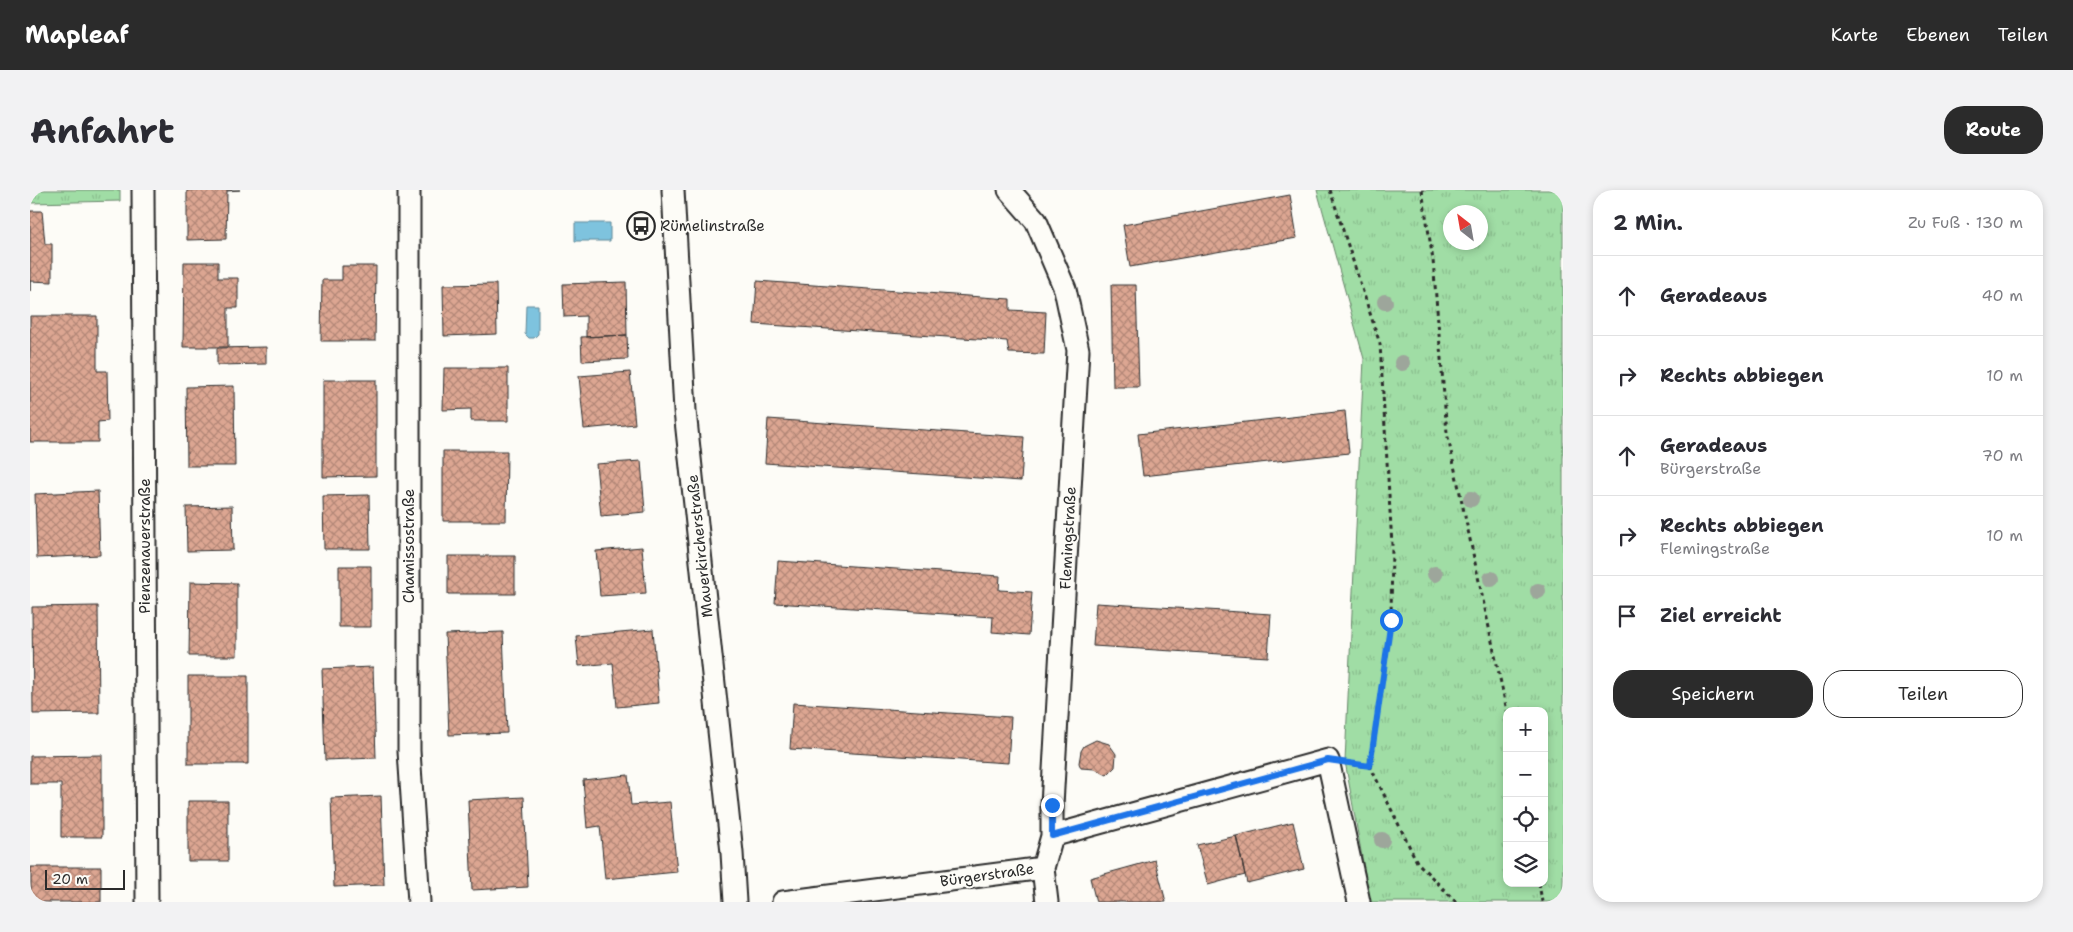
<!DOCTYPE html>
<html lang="de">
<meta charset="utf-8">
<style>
:root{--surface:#fff;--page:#f2f2f3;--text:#2b2b33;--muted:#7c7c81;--line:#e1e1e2;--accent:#2b2b2b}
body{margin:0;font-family:"Shantell Sans",sans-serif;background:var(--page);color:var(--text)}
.controls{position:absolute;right:15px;bottom:15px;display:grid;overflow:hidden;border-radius:10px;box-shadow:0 2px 8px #0003}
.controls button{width:45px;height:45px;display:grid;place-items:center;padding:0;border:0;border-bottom:1px solid var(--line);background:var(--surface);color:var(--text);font:25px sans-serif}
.compass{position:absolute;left:1413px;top:15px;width:45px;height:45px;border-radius:50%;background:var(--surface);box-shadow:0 2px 8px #0003;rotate:329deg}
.scale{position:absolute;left:15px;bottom:12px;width:80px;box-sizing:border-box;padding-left:5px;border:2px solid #2b2b2b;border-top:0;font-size:14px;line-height:18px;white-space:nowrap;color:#2b2b2b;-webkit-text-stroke:4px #fdfcf7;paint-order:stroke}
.stop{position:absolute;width:15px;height:15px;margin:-11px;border:4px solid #1a73e8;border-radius:50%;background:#fff}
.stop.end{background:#1a73e8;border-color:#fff;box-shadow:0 1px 5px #0008}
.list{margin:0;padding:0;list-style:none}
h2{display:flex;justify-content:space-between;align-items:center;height:65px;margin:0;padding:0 20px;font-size:21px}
h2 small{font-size:16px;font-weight:400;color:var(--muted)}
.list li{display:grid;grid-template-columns:32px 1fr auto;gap:15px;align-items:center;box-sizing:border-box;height:80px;padding:0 20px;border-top:1px solid var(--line)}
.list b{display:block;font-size:19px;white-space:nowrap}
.list p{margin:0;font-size:16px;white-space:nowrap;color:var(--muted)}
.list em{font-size:16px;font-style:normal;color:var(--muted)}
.actions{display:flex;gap:10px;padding:15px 20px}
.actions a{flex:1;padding:11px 0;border:1px solid var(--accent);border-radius:20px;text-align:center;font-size:18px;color:var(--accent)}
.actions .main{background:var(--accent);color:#fff}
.icon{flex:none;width:28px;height:28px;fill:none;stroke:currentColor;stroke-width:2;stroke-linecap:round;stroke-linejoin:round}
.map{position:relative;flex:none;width:1533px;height:712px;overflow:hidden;border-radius:20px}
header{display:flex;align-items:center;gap:30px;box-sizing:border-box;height:70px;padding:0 25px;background:var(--accent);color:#fff}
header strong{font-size:24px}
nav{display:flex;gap:28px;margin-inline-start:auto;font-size:18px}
.intro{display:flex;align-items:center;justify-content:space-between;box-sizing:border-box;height:120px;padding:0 30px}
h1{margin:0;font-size:35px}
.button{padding:12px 22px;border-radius:20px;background:var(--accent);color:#fff;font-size:18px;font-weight:700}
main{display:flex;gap:30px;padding:0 30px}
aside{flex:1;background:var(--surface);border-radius:20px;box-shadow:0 2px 8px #0003}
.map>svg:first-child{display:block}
.park{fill:url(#park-tufts);stroke:#668468;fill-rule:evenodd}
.water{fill:#7ec3de;stroke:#5d8696}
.building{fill:url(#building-cross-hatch);stroke:#2b2b2b}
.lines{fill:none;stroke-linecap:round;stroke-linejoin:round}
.street-casing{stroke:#2b2b2b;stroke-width:25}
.path{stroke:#2b2b2b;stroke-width:3;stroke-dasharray:4 4;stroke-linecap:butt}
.street{stroke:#fdfcf7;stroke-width:21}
.tree{fill:#9da69b}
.route{stroke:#1a73e8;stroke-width:6}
.labels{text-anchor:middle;stroke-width:4;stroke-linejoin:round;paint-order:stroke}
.poi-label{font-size:15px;fill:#2b2b2b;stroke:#fdfcf7;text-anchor:start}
.street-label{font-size:15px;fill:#2b2b2b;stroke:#fdfcf7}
</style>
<header>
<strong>Mapleaf</strong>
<nav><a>Karte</a><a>Ebenen</a><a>Teilen</a></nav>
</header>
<div class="intro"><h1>Anfahrt</h1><a class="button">Route</a></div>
<main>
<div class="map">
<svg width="1533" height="712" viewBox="0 0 1533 712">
<defs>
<pattern id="park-tufts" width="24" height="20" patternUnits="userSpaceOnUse" patternTransform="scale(1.25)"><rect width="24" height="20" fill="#a0dda5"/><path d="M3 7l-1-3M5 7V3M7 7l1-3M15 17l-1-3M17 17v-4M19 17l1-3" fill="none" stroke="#8abe8e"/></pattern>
<pattern id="building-cross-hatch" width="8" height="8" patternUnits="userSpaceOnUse" patternTransform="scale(1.25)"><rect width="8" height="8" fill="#dca692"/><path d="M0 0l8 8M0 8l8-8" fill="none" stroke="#b38777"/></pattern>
</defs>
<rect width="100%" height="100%" fill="#fdfcf7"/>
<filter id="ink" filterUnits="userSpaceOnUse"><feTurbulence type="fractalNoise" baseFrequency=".02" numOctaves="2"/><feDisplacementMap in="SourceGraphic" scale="10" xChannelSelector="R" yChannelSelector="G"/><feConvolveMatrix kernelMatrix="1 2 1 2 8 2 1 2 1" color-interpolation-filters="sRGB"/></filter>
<g filter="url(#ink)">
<path class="park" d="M0,0h90v11l-90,2z
M1287,0h246v712h-193l-25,-141 19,-402zM1420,22h30v30h-30zM1477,521h37v172h-37z"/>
<path class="water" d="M545,33h35v18h-35z
M496,115h12v29l-4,4h-5l-4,-4z"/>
<path class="building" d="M157,0h53l-13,1 -1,48 -39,1z
M1260,5l7,43 -167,29 -7,-42z
M0,21h12l3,33h7v38l-22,-1v10z
M154,72h34v16h20v30h-10v39h-45z
M312,76h34l-1,75h-54l1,-61h20z
M727,91l253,18v11l36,2 -2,42 -35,-1 -2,-12 -253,-17z
M596,92l1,53 -41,2v-21l-22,1 -1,-33z
M466,94l1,50 -53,2 -1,-51z
M1081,95h25l3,102h-26z
M0,126h67v55h10l1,50 -10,1v20h-68z
M597,145l1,24 -46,2 -1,-24z
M236,157v17l-49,1v-17z
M414,178h64v53h-37v-12l-28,1z
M600,182l5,52 -51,5 -5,-53z
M293,190h53v96l-53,1z
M204,196l1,80h-48l-1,-79z
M1315,221l4,42 -206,23 -5,-42z
M738,229l256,18 -3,44 -256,-18z
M413,261h64l-1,70h-63z
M611,271l4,51 -44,4 -5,-52z
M68,301l2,64 -63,3 -2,-64z
M339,305l1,54h-46l-1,-53z
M202,316l1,44 -46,1 -1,-44z
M612,357l4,46 -46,3 -4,-45z
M418,366h67v38h-67z
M748,371l222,15 -1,14 33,2 -3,43 -37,-3 1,-15 -218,-14z
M309,376h32v61h-32z
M160,392l47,1v73h-48z
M1066,413l175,11 -3,43 -175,-11z
M68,416l1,107 -66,1 -1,-107z
M623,439l6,74 -42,4 -4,-44 -34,3 -3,-30z
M473,442l4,101 -58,2 -4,-101z
M343,477l3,91 -51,2 -3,-91z
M158,486h60v88h-60z
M763,513l218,14 -3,46 -218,-14z
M1066,550l13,4 7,10 -1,13 -8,8 -12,-6 -14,-1 -2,-5 2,-12 3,-5z
M72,565v82h-41v-53h-31v-28z
M598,585l3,30 39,-3 7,70 -72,7 -5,-53 -13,2 -4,-48z
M351,606l3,89 -50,2 -3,-89z
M494,607l4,90 -56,3 -4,-90z
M158,611h40v60h-40z
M1263,632l11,47 -57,14 -11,-47z
M1206,646l9,39 -37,10 -11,-40z
M1125,670l11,42h-70l-6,-24z
M1,677h70v35h-70z"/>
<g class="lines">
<defs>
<path id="street" d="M113,0l4,712
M379,0v561l10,151
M643,0l12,221 47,442 3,49
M979,0l27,31 29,68 13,61 -26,455v31l-9,32 4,34
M1022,646l276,-76 31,142
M753,712l260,-34"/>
</defs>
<use href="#street" class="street-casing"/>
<path class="path" d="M1300,0l50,154 12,201 -1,75 -21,146
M1392,0l11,70 14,173 60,278
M1323,574l17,2 47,96 39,40
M1509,693l3,19"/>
<use href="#street" class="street"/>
</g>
<g class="tree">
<circle cx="1355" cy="112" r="8"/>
<circle cx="1372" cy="173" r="8"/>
<circle cx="1441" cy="309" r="8"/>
<circle cx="1405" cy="384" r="8"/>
<circle cx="1461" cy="389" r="8"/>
<circle cx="1508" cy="401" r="8"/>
<circle cx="1352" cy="650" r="8"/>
</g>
</g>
<g class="lines" filter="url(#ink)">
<path class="route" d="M1022,615v31l276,-76 42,6 21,-146"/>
</g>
<defs>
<symbol id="bus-ring" viewBox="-11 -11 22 22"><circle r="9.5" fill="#fdfcf7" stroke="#2b2b2b" stroke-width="1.5"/><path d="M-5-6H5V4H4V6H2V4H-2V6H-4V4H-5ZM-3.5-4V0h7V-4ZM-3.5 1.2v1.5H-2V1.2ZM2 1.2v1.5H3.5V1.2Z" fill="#2b2b2b"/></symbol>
</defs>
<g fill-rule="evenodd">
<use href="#bus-ring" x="595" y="20" width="32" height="32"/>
</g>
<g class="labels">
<g class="poi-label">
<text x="630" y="41">Rümelinstraße</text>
</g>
<g class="street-label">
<text transform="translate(1038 348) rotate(-87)" y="5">Flemingstraße</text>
<text transform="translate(115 356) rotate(-90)" y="5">Pienzenauerstraße</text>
<text transform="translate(379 356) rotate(-90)" y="5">Chamissostraße</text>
<text transform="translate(670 356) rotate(-96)" y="5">Mauerkircherstraße</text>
<text transform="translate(957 685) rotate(-8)" y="5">Bürgerstraße</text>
</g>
</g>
</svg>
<div class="controls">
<button>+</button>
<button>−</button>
<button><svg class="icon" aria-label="locate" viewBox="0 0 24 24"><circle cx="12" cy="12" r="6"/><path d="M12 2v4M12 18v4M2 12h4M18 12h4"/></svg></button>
<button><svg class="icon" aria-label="layers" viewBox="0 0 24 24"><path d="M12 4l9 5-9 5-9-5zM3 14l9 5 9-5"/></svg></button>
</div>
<svg class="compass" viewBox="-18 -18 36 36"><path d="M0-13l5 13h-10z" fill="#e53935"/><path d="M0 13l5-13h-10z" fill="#7c7c81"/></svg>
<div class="scale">20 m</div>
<div class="stop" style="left:1361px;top:430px"></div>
<div class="stop end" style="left:1022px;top:615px"></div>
</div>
<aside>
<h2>2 Min.<small>Zu Fuß · 130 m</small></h2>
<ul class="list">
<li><svg class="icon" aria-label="ahead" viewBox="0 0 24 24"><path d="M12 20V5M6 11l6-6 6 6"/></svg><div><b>Geradeaus</b></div><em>40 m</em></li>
<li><svg class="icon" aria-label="right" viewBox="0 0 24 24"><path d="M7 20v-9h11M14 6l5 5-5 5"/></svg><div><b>Rechts abbiegen</b></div><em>10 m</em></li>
<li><svg class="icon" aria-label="ahead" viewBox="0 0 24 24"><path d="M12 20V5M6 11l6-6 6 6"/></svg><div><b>Geradeaus</b><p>Bürgerstraße</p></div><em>70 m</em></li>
<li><svg class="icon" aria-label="right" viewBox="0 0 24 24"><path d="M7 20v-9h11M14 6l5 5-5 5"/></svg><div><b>Rechts abbiegen</b><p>Flemingstraße</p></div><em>10 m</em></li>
<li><svg class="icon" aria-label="arrive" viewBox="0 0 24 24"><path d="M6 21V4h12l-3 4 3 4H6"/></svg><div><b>Ziel erreicht</b></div></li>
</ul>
<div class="actions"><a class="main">Speichern</a><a>Teilen</a></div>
</aside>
</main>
